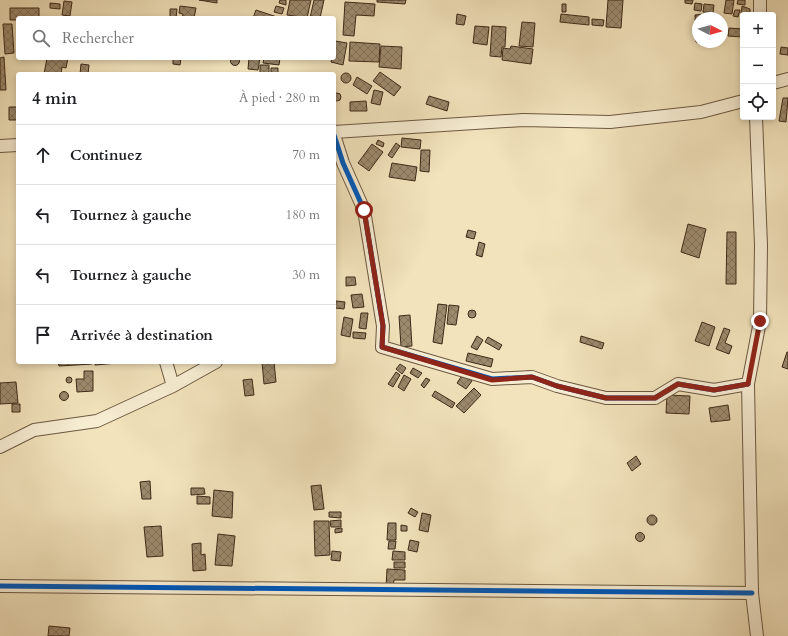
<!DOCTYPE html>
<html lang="fr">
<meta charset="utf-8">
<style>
:root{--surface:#fff;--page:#f2f2f2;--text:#202124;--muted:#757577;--line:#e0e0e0}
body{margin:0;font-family:Cardo,serif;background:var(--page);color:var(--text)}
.controls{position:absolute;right:12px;top:12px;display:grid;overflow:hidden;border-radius:4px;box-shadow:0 2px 6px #0003}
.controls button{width:36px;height:36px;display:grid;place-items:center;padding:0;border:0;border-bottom:1px solid var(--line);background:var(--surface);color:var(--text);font:20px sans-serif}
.compass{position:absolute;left:692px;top:12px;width:36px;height:36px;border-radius:50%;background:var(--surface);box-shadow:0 2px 6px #0003;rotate:96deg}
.stop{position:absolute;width:12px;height:12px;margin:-9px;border:3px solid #8f2418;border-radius:50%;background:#fff}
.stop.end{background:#8f2418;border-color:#fff;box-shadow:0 1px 4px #0008}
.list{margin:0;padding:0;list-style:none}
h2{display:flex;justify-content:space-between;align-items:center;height:52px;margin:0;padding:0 16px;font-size:17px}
h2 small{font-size:13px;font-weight:400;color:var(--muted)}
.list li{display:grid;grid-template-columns:26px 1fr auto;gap:12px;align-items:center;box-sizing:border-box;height:60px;padding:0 16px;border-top:1px solid var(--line)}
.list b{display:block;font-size:15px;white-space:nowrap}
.list em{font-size:13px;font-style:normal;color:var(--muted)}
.icon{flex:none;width:22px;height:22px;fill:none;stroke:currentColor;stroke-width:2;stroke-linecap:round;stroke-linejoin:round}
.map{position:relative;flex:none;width:788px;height:636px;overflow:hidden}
.search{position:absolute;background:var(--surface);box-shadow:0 2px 6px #0003;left:16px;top:16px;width:320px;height:44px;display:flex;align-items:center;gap:10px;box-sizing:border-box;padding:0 14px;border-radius:4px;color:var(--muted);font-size:15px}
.panel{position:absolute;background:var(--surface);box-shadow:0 2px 6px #0003;left:16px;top:72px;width:320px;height:292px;border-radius:4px}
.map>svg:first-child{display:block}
.building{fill:url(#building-cross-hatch);stroke:#3e2918}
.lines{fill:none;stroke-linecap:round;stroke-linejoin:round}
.minor-casing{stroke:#6b5841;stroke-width:14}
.minor{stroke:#f7edd3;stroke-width:12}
.cycleway-casing{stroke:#f7edd3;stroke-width:8}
.cycleway{stroke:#0057b8;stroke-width:5}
.route{stroke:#8f2418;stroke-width:5}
</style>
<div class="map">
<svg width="788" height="636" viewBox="0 0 788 636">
<defs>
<pattern id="building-cross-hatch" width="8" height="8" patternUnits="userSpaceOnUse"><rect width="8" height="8" fill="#9c8a6d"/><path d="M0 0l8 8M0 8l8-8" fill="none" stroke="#817159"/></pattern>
</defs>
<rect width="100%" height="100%" fill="#f2e3bc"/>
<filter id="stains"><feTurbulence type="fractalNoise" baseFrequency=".005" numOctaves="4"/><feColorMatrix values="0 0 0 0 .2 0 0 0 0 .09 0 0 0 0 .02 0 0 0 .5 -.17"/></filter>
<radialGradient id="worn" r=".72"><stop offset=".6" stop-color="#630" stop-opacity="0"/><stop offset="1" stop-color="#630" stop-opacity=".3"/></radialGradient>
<path class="building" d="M199,0h18v3z
M280,0h6v5l-7,-2z
M290,0h21l-4,18 -20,-3z
M314,0h10l-4,18h-10z
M377,0h29l-1,4 -28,-2z
M608,0h15l-2,28 -15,-1z
M685,0h8l-1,4 -7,-1z
M726,0h8l-2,14 -8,-1z
M738,0h7v5l-8,-1z
M64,1l8,1 -2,14 -8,-1z
M345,2l30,2 -1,12 -18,-1 -2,21 -11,-1z
M50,3l10,1v5l-10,-1z
M695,3l7,1 -1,7 -7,-1z
M562,4h4v8h-4z
M704,4l10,1 -1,8 -10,-1z
M180,6l16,2 -2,10h-12l1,-4 -4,-1z
M276,6l8,2 -2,6 -8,-2z
M742,6l8,3v4h-9z
M10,8h29v10h-21v2h-8z
M170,9h7l-1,9h-6z
M256,10l24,8h-27z
M735,10h5l-2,7 -5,-1z
M457,14l9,2 -2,9 -8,-1z
M561,14l28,3v8l-29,-3z
M705,14v4h-7v24h4h-6l-1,-27z
M592,19l12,1 -1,6 -11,-1z
M522,22l13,1 -2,24 -14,-1z
M3,24h9l2,29 -9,1z
M475,26l14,1 -2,18 -14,-2z
M492,26l14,1 -1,20h-3l-1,10 -11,-1z
M729,28l14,1 -1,8 -14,-1z
M335,41l12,2 -4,22 -12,-3 1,-4h2z
M350,42l30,2 -1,18 -30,-1z
M381,46l21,1 -1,22 -22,-2z
M511,46l22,3 -2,15 -29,-4 1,-12 7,1z
M781,47l7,1v7l-8,-1z
M230.5 61a4.5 4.5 0 1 1 9 0a4.5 4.5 0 1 1-9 0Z
M4,57l2,33h-6v-32z
M47,58h21l-2,10 -4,-1 -1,7h-17z
M173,58h8l-1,7 -7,-1z
M249,58h11l-2,12 -10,-1z
M264,58h16l-1,7 -16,-2z
M81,64l8,1 -1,9h-8z
M260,65h9v9h-9z
M271,68h7v6h-7z
M380,72l21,15 -7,9 -21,-15z
M341 78a5 5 0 1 1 10 0a5 5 0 1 1-10 0Z
M357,77l15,9 -5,8 -14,-9z
M374,90l9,2 -3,13 -9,-2z
M333 97a4 4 0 1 1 8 0a4 4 0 1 1-8 0Z
M429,96l20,6 -2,9 -21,-7z
M783,98h5l-2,24 -7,-1z
M366,101l1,10h-17v-9z
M9,107h9v13h-9z
M402,138l19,2 -1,9 -19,-2z
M378,140l6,3 -1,4 -7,-3z
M396,143l4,3 -8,12 -4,-3z
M372,144l11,8 -14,19 -11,-8z
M421,150h9l-1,22 -9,-1z
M392,163l25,4 -2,14 -26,-4z
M688,224l18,5 -7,29 -18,-6z
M468,230l8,2 -2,7 -8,-2z
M727,232h9v52h-10z
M479,242l6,2 -3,13 -6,-2z
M346,277h9l1,8 -10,1z
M362,294l2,13 -11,1 -2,-13z
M336,301l9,1 -1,7 -9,-1z
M438,304l9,1 -5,39 -9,-2z
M449,305l10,1 -3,19 -9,-1z
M468 314a4 4 0 1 1 8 0a4 4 0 1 1-8 0Z
M361,313h7l-2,16 -7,-1z
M410,315l2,31 -11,1 -2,-31z
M344,317l9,2 -3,18 -9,-2z
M702,322l13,5 -6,19 -14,-5z
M724,328l6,2 -5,13 7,3 -3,8 -13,-5z
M353,332l13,1 -1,6 -12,-1z
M477,336l6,4 -6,10 -6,-3z
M581,336l23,7 -2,6 -22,-7z
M488,337l14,8 -3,5 -14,-8z
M787,352h1v17l-6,-2z
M468,353l25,6 -2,8 -25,-6z
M58,362h34v2l-33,2z
M95,362h34l-34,3z
M262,362h12l2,20 -12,2z
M400,364l6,4 -4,6 -6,-5z
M413,368l9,5 -4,5 -8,-5z
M84,371h9v20l-16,1 -1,-13h8z
M396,372l4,3 -7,12 -5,-3z
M463,374l9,7 -6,8 -9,-6z
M404,375l7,4 -7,12 -6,-4z
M66 380a3 3 0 1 1 6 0a3 3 0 1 1-6 0Z
M426,378l4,2 -6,8 -3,-3z
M252,379l2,16 -9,1 -2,-16z
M16,382l2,21 -18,1v-21z
M474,388l7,7 -17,18 -8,-7z
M435,391l20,12 -3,5 -20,-12z
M59.5 396a4.5 4.5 0 1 1 9 0a4.5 4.5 0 1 1-9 0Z
M667,395l23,1 -1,18 -23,-1z
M12,404h8v8h-8z
M728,405l2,15 -19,2 -2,-14z
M636,456l5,8 -9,7 -5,-8z
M150,481l1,18h-9l-2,-17z
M321,485l3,24 -10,1 -3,-24z
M191,488h13l1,6 -14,1z
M214,490l19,2 -1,26 -20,-2z
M197,496l13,1v7h-13z
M411,508l7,4 -3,5 -7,-4z
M329,512h12v6l-12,-1z
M422,513l9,2 -3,17 -9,-2z
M647 520a5 5 0 1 1 10 0a5 5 0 1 1-10 0Z
M341,520v7h-10l-1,-6z
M314,521h15l1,34 -15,1z
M388,523h8v17h-9z
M401,525l6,1v5h-6z
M161,526l2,30 -16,1 -3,-30z
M342,528v4l-7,1v-4z
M635.5 537a4.5 4.5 0 1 1 9 0a4.5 4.5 0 1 1-9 0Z
M218,534l17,2 -3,30 -17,-1z
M410,540l9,2 -2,10 -9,-2z
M389,541h7l-1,8h-7z
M201,543v12l4,-1 1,16 -13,1 -1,-27z
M332,551l9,1 -1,9 -9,-1z
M393,551l12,1v8h-13z
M394,562h11v6h-11z
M387,569l18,1v10h-11l-1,8 -7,-1z
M49,626l21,2 -1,8h-21z"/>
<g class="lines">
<defs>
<path id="minor" d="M760,15v-15
M773,83l15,-4
M756,117l5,128 -1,76 -12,63 4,209 5,43
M334,132l189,-12 87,2 91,-10 42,-11
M334,135l9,28 21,47 19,116 -1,21 110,32 40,-2 25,9 49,12h49l23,-14 36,6 34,-6
M0,146l18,-1
M166,362l7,24
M0,447l34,-17 63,-9 76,-35 43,-24
M0,586l752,7"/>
</defs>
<use href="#minor" class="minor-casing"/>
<use href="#minor" class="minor"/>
<defs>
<path id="cycleway" d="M334,135l9,28 21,47 19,116 -1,21 110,32 40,-2 25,9 49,12h49l23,-14 36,6 34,-6
M0,586l752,7"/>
</defs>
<use href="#cycleway" class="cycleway-casing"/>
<use href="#cycleway" class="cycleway"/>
</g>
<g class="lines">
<path class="route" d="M364,210l19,116 -1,21 110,33 40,-3 25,9 49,12h49l23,-14 36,6 34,-6 12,-63"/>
</g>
<rect width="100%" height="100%" filter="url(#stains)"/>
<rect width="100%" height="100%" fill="url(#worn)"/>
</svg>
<div class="controls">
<button>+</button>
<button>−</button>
<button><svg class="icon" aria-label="locate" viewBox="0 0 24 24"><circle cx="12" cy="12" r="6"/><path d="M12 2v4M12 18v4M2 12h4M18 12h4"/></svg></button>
</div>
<svg class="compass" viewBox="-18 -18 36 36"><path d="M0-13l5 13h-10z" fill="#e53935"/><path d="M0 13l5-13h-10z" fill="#757577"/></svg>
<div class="stop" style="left:364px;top:210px"></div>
<div class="stop end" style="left:760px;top:321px"></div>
<div class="search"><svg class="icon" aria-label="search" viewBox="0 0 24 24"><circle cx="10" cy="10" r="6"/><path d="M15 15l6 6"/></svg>Rechercher</div>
<section class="panel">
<h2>4 min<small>À pied · 280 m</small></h2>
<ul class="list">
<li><svg class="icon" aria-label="ahead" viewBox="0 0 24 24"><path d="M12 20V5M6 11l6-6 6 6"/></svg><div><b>Continuez</b></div><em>70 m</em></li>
<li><svg class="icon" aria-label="left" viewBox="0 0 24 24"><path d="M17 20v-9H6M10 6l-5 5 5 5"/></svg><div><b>Tournez à gauche</b></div><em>180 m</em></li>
<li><svg class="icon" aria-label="left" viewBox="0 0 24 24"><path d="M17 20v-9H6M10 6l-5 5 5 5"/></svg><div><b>Tournez à gauche</b></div><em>30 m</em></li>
<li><svg class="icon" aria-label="arrive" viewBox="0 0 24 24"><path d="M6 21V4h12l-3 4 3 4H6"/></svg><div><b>Arrivée à destination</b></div></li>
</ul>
</section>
</div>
